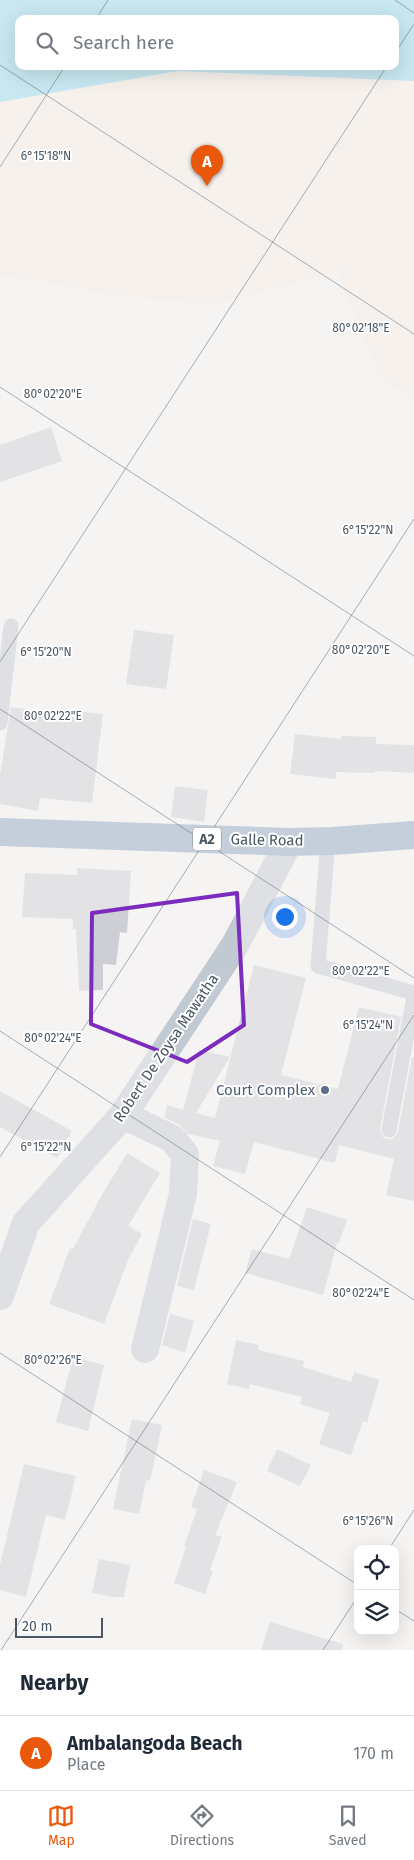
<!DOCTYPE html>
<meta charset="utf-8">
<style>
:root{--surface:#fff;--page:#f6f6f7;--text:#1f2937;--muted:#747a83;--line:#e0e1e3;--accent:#ea580c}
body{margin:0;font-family:"Fira Sans",sans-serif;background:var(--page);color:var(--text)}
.controls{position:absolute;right:15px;bottom:15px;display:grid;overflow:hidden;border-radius:10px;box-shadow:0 5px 20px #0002}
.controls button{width:45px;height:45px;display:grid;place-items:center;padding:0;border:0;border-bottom:1px solid var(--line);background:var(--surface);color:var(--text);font:25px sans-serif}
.scale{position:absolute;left:15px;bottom:12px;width:88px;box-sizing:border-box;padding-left:5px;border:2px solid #4a5661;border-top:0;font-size:14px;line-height:18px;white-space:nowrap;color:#4a5661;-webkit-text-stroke:4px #fff;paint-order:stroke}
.you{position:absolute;left:284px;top:916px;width:18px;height:18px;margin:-12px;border:4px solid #fff;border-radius:50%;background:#1a73e8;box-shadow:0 0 0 8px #1a73e833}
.badge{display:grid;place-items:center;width:32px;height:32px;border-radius:50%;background:var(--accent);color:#fff;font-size:16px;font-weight:700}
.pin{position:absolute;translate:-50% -41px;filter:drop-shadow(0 1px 2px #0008)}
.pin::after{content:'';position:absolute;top:26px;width:18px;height:15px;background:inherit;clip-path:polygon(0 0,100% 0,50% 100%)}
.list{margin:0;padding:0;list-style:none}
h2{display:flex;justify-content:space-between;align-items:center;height:65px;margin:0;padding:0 20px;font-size:21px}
h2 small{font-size:16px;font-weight:400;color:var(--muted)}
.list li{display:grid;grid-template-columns:32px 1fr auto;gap:15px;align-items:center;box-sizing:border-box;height:75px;padding:0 20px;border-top:1px solid var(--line)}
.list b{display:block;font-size:19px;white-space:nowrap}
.list p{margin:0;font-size:16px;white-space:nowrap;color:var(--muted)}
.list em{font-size:16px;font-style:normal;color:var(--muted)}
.icon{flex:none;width:28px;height:28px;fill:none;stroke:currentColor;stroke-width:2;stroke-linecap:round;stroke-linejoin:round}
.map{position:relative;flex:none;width:414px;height:1650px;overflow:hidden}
.search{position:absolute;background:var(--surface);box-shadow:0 5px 20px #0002;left:15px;right:15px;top:15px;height:55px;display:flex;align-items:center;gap:12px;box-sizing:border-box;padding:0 18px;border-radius:10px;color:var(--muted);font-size:19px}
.sheet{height:140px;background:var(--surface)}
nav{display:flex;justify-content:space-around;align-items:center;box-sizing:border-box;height:70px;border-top:1px solid var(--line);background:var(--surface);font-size:14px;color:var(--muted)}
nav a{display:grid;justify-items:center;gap:2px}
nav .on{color:var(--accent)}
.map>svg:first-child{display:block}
.sand{fill:#f5f0e5}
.water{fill:#90daee;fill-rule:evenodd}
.building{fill:#cdcfd5}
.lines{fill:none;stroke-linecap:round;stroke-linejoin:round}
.lane{stroke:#c1cad2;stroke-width:15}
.street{stroke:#c1cad2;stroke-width:28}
.highway{stroke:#8ba5c1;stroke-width:28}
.marked{fill:none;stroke:#7b2cbf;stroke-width:4;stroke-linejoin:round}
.ticks{fill:none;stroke:#4a5661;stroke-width:1;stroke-opacity:0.45}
.service-dot{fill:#5c6f8a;stroke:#fff;stroke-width:2}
.labels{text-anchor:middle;stroke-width:4;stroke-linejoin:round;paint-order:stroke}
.shield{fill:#fff;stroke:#808990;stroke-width:1}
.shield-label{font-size:14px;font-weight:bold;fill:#4a5661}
.street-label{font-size:15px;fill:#4a5661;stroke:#fff}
.service-label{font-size:15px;fill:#4e5e75;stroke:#fff;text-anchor:end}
.ticks-label{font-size:12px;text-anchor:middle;fill:#4a5661;stroke:#fff;stroke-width:4;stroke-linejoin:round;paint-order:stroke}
</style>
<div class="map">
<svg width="414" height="1650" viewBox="0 0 414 1650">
<rect width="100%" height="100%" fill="#f5f3f3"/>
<path class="sand" d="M178,71l236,10v319l-34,-21 -42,-108 -124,34 -102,-10 -112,-21v-172z"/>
<path class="water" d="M0,0h414v81l-236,-10 -178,31zM19,19h376v47h-376z"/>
<path class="building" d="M51,427l11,34 -62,21v-37z
M134,630l40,5 -8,54 -40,-5z
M11,707l56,8v-5l36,4 -11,89 -52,-5 -2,13 -38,-7v-29z
M295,734l46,5v-3l35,1v7l38,1v28l-39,-2v2l-39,-1v7l-46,-5z
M175,786l33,4 -4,32 -33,-5z
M77,868l54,3 -4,62 -7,-1 -4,33 -13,-1v26l-24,1 -3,-62h-3v-10l-51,-2 3,-44 52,2z
M254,965l52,13 -25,97 57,14 21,-82 42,10 -21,112 3,8 4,2h6l5,-7 14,-75h2v144l-28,-6 8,-36 -55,-14 -4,18 -81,-21 -9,32 -32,-8 7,-25 -32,-7 -8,-9 -16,-8 3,-12 16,5 16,-60 31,7 -34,56 19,5z
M0,1091l72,40 -15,27 -57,-31z
M127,1153l33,20 -32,53 14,8 -14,26 -24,64 -55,-20 21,-56 3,1 26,-49z
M307,1207l40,13 -8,23h-2l-14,52 -78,-22 7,-24 37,10z
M193,1219l18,5 -17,66 -17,-4z
M170,1314l24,7 -9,32 -23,-8z
M236,1340l23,5 -1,5 46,11 -1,6 48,15 3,-10 25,8 -12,43 -4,-2 -12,34 -32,-11 11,-31 -30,-9 2,-7 -52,-13 -1,5 -22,-5z
M73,1357l31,8 -16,66 -32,-9z
M132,1419l30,6 -12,56 -4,-1 -7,34 -26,-5z
M277,1449l34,16 -11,21 -33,-15z
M24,1464l52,12 -11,44 -19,-5 -20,82 -26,-7v-25z
M204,1470l33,12 -22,53 7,2 -12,33 3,1 -8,23 -31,-11 12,-36 -2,-1 13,-37 -6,-2z
M99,1559l31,6 -6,32h-10l-22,-4z
M270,1622l73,22 -1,6h-81z"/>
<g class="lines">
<path class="lane" d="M0,723l11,-97
M328,841l-10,125 96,27
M389,1130l25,-133"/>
<path class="street" d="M123,1115l50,24 12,16 -2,39 -38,155
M0,1296l26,-73 97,-108 112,-170 54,-103"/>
<path class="highway" d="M0,832l289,10 44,-1 81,-6"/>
</g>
<path d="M0 0H414V1650H0ZM237,893l7,132 -57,37 -96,-38 1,-111z" fill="#f5f3f3" fill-opacity=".55" fill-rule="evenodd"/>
<path class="marked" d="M237,893l7,132 -57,37 -96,-38 1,-111z"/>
<path class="ticks" d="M395,0l19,13M96,19l12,-19M395,53l19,-29M0,65l414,269M0,167l65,-101M0,387l414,269M0,662l387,-596M0,709l414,269M0,1031l414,269M0,1157l414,-638M0,1353l358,232M389,1549l25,-39M395,1609l19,12M1,1650l413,-635M323,1650l35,-54"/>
<circle class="service-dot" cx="325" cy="1090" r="5"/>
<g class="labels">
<rect class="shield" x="193" y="827.5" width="28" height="23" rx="4"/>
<g class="shield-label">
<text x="207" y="844">A2</text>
</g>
<g class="street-label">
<text transform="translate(267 840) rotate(1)" y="5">Galle Road</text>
<text transform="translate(166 1048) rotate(-56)" y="5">Robert De Zoysa Mawatha</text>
</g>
<g class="service-label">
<text x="315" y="1095">Court Complex</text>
</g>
</g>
<g class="ticks-label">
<text x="46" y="160">6°15'18"N</text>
<text x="361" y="332">80°02'18"E</text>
<text x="53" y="398">80°02'20"E</text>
<text x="368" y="534">6°15'22"N</text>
<text x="361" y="654">80°02'20"E</text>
<text x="46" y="656">6°15'20"N</text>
<text x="53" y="720">80°02'22"E</text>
<text x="361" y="975">80°02'22"E</text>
<text x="368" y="1029">6°15'24"N</text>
<text x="53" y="1042">80°02'24"E</text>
<text x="46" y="1151">6°15'22"N</text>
<text x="361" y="1297">80°02'24"E</text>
<text x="53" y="1364">80°02'26"E</text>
<text x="368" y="1525">6°15'26"N</text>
</g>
</svg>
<div class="controls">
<button><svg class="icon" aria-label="locate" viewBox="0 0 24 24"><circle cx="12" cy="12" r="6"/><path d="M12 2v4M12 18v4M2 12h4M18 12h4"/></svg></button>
<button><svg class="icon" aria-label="layers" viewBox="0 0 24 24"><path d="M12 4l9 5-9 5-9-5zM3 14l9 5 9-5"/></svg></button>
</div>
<div class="scale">20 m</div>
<div class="you"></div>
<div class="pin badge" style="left:207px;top:186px">A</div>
<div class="search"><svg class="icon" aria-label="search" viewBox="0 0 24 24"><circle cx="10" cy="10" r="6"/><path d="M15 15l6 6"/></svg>Search here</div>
</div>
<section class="sheet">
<h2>Nearby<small></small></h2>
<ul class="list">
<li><span class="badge">A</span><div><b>Ambalangoda Beach</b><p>Place</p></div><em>170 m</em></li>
</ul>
</section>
<nav>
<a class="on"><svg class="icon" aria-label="map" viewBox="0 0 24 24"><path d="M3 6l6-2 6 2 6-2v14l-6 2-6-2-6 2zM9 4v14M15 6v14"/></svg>Map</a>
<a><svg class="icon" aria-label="directions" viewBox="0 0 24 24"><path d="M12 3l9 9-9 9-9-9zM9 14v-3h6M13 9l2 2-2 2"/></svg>Directions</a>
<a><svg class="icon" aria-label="saved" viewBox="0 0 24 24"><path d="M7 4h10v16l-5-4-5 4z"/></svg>Saved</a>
</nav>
